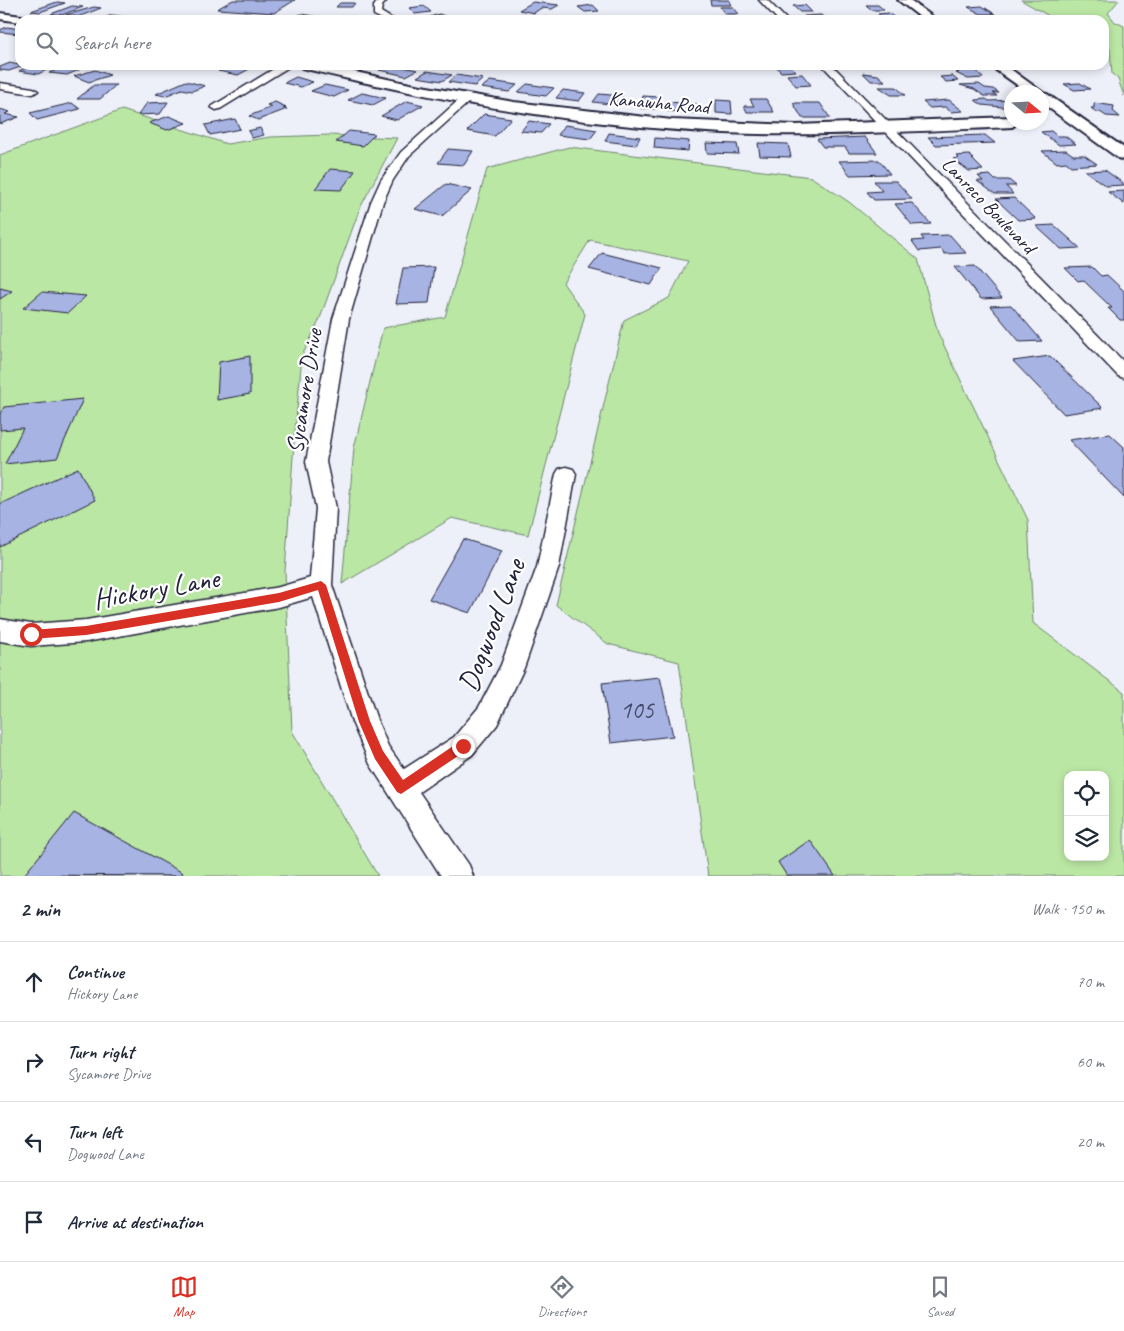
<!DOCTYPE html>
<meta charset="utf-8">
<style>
:root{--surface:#fff;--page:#f2f2f3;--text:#1f2937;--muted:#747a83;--line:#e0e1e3;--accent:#d93025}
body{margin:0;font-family:Caveat,sans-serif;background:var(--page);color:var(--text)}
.controls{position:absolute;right:15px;bottom:15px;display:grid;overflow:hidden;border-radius:10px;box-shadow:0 2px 8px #0003}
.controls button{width:45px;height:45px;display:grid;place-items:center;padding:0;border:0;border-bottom:1px solid var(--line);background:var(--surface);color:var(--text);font:25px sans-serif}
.compass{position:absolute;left:1004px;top:85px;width:45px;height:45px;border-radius:50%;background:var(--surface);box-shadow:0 2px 8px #0003;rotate:108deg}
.stop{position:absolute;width:15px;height:15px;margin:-11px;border:4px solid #d93025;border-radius:50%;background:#fff}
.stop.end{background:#d93025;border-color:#fff;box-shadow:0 1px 5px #0008}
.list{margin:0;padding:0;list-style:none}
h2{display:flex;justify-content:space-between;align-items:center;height:65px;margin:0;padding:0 20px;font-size:21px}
h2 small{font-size:16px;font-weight:400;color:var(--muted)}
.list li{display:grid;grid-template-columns:32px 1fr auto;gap:15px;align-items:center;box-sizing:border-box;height:80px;padding:0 20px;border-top:1px solid var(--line)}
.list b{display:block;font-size:19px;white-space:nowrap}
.list p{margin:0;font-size:16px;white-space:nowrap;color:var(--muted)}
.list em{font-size:16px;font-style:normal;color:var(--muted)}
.icon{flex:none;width:28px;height:28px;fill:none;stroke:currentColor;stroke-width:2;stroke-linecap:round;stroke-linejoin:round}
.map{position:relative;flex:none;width:1124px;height:876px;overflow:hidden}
.search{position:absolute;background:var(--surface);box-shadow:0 2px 8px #0003;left:15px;right:15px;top:15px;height:55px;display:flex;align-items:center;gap:12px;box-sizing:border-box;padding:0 18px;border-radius:15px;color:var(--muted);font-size:19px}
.sheet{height:385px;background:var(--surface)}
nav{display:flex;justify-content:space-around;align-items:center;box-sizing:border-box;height:70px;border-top:1px solid var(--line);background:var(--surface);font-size:14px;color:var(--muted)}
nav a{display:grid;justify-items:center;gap:2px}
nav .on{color:var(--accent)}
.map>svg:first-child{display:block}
.green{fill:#bbe7a4;stroke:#6e8470;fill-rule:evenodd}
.building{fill:#a7b3e3;stroke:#22223b}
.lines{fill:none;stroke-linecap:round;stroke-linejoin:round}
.street-casing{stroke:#22223b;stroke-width:3}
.secondary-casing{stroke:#22223b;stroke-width:4}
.street{fill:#fff;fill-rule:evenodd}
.secondary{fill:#fff;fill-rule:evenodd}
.route{fill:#d93025}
.labels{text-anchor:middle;stroke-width:4.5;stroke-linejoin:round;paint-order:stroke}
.far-street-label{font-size:20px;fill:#22223b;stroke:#fff}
.street-label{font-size:24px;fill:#22223b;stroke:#fff}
.near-number-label{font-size:25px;fill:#434665}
.near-street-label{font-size:29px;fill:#22223b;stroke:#fff}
</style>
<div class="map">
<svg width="1124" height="876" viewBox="0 0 1124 876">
<rect width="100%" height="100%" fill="#edf0f9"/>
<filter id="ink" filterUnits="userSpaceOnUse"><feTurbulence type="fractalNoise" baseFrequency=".02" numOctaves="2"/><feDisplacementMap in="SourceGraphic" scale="10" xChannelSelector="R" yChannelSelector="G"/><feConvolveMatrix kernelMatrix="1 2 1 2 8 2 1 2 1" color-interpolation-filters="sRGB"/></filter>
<g filter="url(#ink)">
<path class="green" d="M1021,0h98l-11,13 7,9 9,4v70l-6,-17 -6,-5 -2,-25 -6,-2v-27h-48z
M122,110l105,34 44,-7 59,-2 67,3 -37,70 -41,113 -17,35 -8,86 -9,130 7,159 86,145h-378v-721z
M569,147l242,30 38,25 69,57 20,74 90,187 5,103 91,69v184h-416l-29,-214 -71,-18 -52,-39 68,-285 45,-22 19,-37 -98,-21 -27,43 22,31 -57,221 -76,-17 -110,66 12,-136 29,-120 62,-11 42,-148zM1068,775h37v82h-37z"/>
<path class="building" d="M233,0h62l-21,13 -57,-4z
M710,0h19l2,5h-20z
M57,2l8,1 -25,9 -9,-1z
M533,2l26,3 -7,4 -11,-1 -7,5 -15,-3z
M340,3h15l-3,4h-16z
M593,5l6,6 -14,1 -7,-5z
M805,5l7,7h-12l-7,-6z
M866,5h12l6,5h-12z
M72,6l11,1 -21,8 -11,-1z
M424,6l7,6 -16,2 -6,-6z
M982,6l13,8h-14l-13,-7z
M94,7l7,1 -23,9 -12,-2z
M720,7h13l6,7h-14z
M889,13l8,7h-11l-8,-6z
M301,14l30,5h-40z
M439,14l11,4 -8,2 -15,-2z
M112,15l23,3 -6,2 -27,-1z
M821,15l6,5h-18l-5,-4z
M7,27l13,2v5l-20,-2v-2z
M10,63l13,3 -14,5 -9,-1v-3z
M32,65l19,3 -13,6 -19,-3z
M230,65l10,1 17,-1 -19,10 -20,-4z
M388,65h6l23,5 -11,6 -27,-6z
M775,65h15l6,6 -15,1z
M61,68l18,2 -12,5 -18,-2z
M971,69l6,2 6,7 -15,1 -12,-6 3,-1 -3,-2z
M95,70l15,5 -21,7 -15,-6z
M427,71l25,4 -10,6 -25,-4z
M863,73l15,2 7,6h-14z
M802,74l9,11 -15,1 -9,-11z
M456,75l27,4 -8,7 -27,-4z
M952,76l6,5 -12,1 -6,-5z
M296,77l17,5 -12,5 -17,-4z
M186,81l19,5 -13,5 -10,-2 -17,7 -9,-2z
M490,81l27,4 -8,7 -28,-4z
M1080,83l10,6 -16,1 -10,-6z
M527,84l27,4 -8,8 -28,-4z
M979,84l6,4 8,1 6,4h-6l4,3h-13l-10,-7 -14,-4z
M94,85h22l-16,14h-23z
M325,85l23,5 -14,7 -23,-6z
M879,87h17l9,8h-14z
M563,90l22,3 -6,8 -23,-3z
M362,93l24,5 -13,7 -25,-5z
M599,94l24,2 -5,9 -25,-3z
M643,96l17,1 -4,12 -16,-1z
M750,99h16l8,13h-27l-3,-6h10z
M986,99l3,2 23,-1v8l-30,-3 -7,-5z
M716,100l15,1 1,13 -16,-1z
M949,100l14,11 -12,1 -6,-5 -15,1 -7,-6z
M407,101l16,4 -26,15 -16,-4z
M168,102l-8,12 -22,1 9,-12z
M275,102l11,5 -3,1 4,1 -29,11 -9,-4 23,-9 -5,-2z
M669,102l28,2 -2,9 -28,-2z
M72,103l8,6 -43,11 -7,-7z
M793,103h27l10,15h-28z
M1094,103l20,3 -1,5 7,6 -14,-1 -6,-4h-4l-5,-4h3z
M0,109l10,3 -5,2 14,3 -19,7z
M484,114l27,4 -16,18 -28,-5z
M169,116l17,7 -19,7 -18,-7z
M235,119l5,10 -30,6 -5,-10z
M529,121l20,3 -8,9 -20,-2z
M565,125l32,5 -7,9 -32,-4z
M260,128l4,7 -12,3 -4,-7z
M349,131l26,3 -12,12 -27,-4z
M1051,131l6,5h8l11,8 -17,1 -18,-13z
M609,133l31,4 -4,8 -31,-4z
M985,135l10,8 -59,2 -8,-8z
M865,137l12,16h-28l-4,-6h-22l-6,-8z
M655,138l34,3 -1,10 -34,-3z
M706,143l31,1 2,10 -32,-1z
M758,143l30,1 3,13 -31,-1z
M448,149l25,2 -9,14 -26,-2z
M1066,150l7,5h11l13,9 -26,2 -5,-4 -9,1 -15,-12z
M969,155l5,4h-2l11,11 -14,1 -16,-12 6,-1 -3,-2z
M879,160l11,14 -40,1 -11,-14z
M330,169l25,2 -14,19 -26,-1z
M1105,170l19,14v1l-18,1 -21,-15z
M990,175l5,5h14l7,6h-10l7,8h-18l-18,-13h6l-5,-5z
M874,181h22l16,18 -38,1 -7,-8 15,-1z
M446,184l26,6 -30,26 -27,-7z
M1124,191v13l-16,-12z
M1014,198l22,21 -18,1 -22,-21z
M912,203l19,21 -19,1 -17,-21z
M1054,225l26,23 -19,1 -25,-23z
M950,235l16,18 -21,1 -4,-5 -22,2 -7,-10 12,-1 -3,-4z
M602,253l60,15 -11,17 -62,-16z
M975,266l27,32 -21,1 -26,-32z
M434,267l-5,36 -33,1 7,-36z
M1092,267l9,9 6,-1 17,16v29h-4l-12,-12h4l-29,-28 -5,1 -13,-13z
M0,288l12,3 -12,8z
M42,292l44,4 -18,17 -45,-5z
M1011,305l31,36 -22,1 -30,-36z
M250,356v38l-33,6 2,-38z
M1050,356l53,52 -39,6 -51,-53z
M83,399l-26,59 -52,6 18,-36 -23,2v-16l4,-7z
M1110,434l14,13v51l-55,-58z
M78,468l17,32 -95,47v-43z
M463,539l39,12 -32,62 -41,-14z
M660,677l13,59 -62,7 -9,-60z
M74,813l109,60 -2,3 -157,-1z
M810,840l25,36h-48l-9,-14z"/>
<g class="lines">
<defs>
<path id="street" d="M379,0h8l-5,6 -1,6 13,8h-10l-10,-5v-9z
M759,0h8l20,20h-9z
M280,65h12l-72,44 -4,1 -5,-3z
M822,65h10l292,297v16l-6,-2z
M0,83l33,5 5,3 -5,3 -33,-5z
M466,96l5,3 -1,2 -61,55 -16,24 -10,22 -34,117 -23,143 10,46 -4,77 45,135 11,26 16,23 50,-32 25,-30 22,-42 36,-98 19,-93 3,-5 7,-2 7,2 3,5 -17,93 -35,101 -27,57 -25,30 -53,37 50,73 4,11h-32l-71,-112 -18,-42 -39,-125 -34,10 -193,35 -55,4 -31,-5v-22l31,5 55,-4 193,-33 31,-9 6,-70 -10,-46 27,-143 38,-117 10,-22 20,-28 61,-55z"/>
<path id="secondary" d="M898,0h12l27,20h-13z
M0,13l29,4 6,3h-15v2l-20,-3z
M300,65h24l86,19 104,18 158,18 124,5 216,-8v5h7l-7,5c-96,4 -192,10 -288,6 -142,-7 -283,-31 -422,-65z
M989,65h16l37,27h-15z
M1042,93l5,1 77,54v12l-6,-2 -76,-55z"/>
</defs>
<use href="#street" class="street-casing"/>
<use href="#secondary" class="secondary-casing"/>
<use href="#street" class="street"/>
<use href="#secondary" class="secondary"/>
</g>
</g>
<path class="route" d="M321,581l5,4 44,136 13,30 20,29 56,-38 4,-1 4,1 2,4 -2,4 -66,44 -4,-2 -22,-33 -16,-37 -41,-132 -39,12 -193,33 -55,4 -5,-5 5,-4 55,-4 193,-33z"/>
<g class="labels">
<g class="far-street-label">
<text transform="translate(659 102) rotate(5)" y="7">Kanawha Road</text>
<text transform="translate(989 205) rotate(46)" y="7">Lanreco Boulevard</text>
</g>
<g class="street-label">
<text transform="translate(304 391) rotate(-81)" y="8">Sycamore Drive</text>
</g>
<g class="near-number-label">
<text x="637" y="718">105</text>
</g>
<g class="near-street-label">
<text transform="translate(156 588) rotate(-10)" y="10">Hickory Lane</text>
<text transform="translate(491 625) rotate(-69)" y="10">Dogwood Lane</text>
</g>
</g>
</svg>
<div class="controls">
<button><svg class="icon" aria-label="locate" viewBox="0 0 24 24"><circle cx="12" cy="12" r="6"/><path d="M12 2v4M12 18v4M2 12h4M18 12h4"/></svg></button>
<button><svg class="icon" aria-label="layers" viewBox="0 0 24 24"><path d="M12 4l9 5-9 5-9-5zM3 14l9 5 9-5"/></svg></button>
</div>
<svg class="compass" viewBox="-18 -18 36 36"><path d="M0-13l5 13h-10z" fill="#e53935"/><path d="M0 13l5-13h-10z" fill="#747a83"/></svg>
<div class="stop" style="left:31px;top:634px"></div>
<div class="stop end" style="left:463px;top:746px"></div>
<div class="search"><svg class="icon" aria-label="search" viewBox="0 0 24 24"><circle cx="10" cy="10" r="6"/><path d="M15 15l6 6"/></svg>Search here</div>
</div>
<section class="sheet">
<h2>2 min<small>Walk · 150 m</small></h2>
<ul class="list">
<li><svg class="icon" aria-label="ahead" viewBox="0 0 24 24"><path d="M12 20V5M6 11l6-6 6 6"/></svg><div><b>Continue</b><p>Hickory Lane</p></div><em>70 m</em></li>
<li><svg class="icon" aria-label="right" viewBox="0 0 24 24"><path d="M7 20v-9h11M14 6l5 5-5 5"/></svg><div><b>Turn right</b><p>Sycamore Drive</p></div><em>60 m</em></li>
<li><svg class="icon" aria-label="left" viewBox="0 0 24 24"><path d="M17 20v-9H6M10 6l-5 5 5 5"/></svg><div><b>Turn left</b><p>Dogwood Lane</p></div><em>20 m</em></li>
<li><svg class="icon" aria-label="arrive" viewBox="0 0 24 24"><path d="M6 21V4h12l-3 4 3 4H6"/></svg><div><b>Arrive at destination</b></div></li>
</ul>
</section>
<nav>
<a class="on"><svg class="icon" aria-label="map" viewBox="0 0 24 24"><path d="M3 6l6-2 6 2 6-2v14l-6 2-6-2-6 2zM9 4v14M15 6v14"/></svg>Map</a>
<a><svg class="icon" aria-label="directions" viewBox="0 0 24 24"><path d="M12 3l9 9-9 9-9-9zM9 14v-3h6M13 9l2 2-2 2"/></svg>Directions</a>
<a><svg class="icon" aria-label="saved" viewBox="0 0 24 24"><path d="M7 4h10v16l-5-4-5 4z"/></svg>Saved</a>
</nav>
